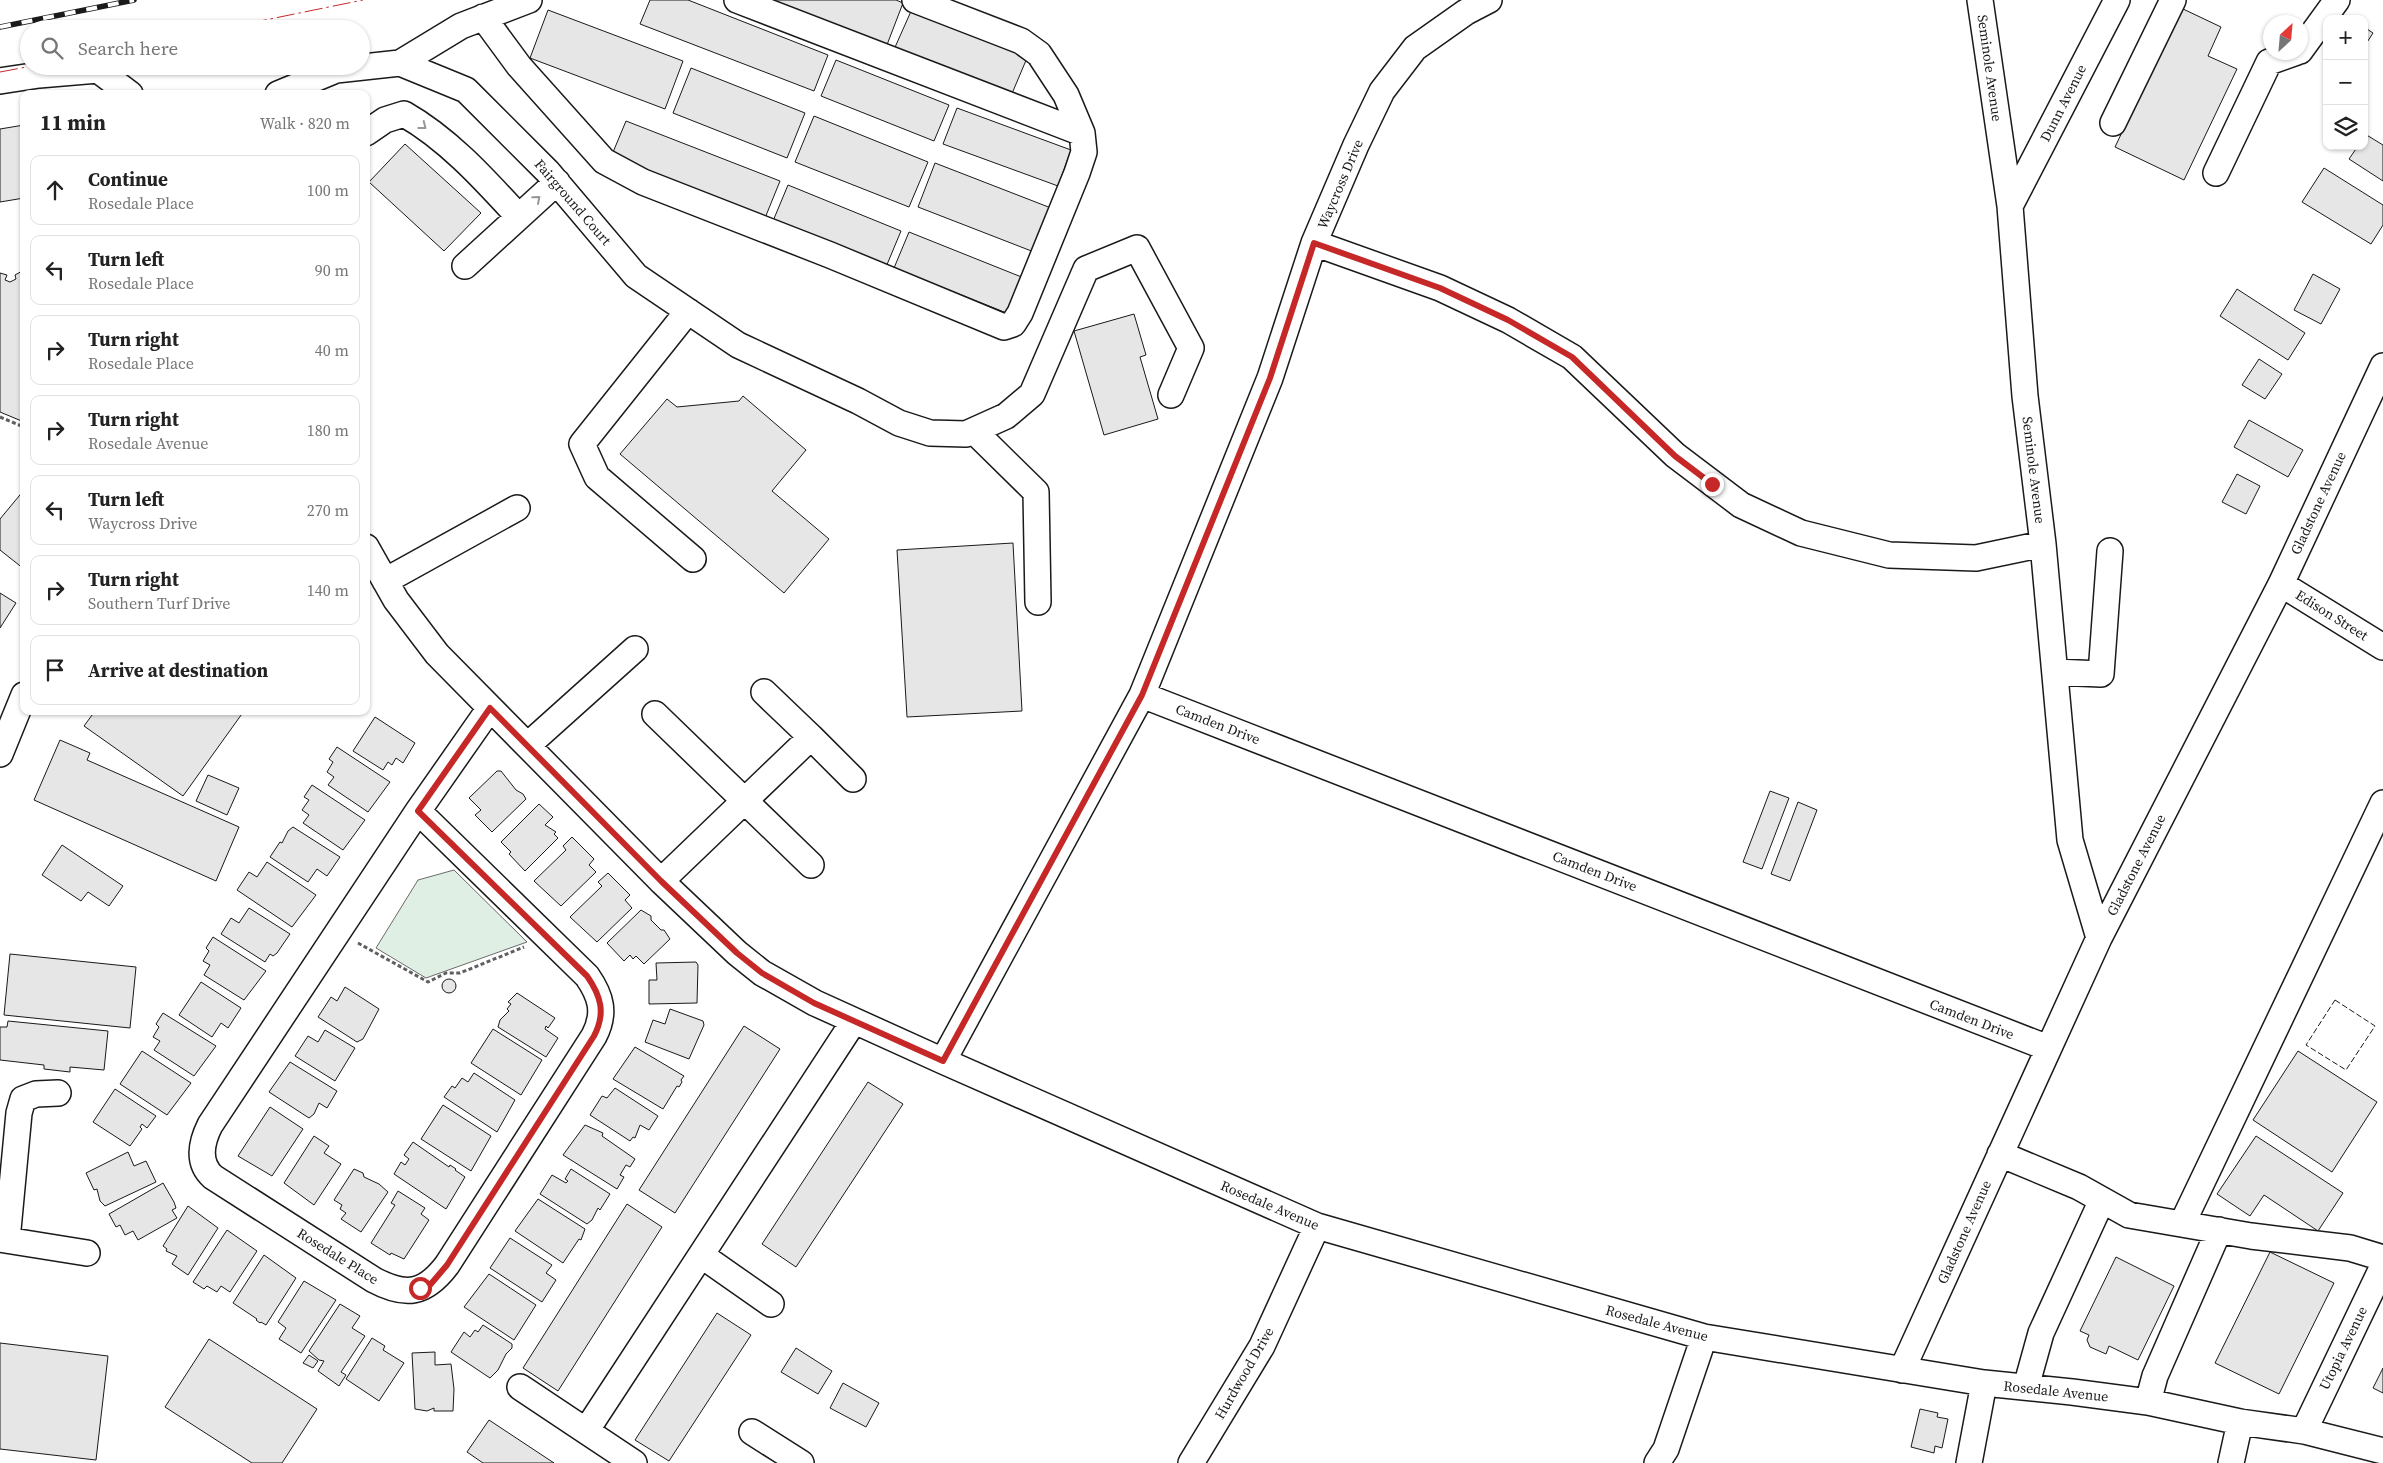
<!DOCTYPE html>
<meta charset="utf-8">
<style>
:root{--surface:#fff;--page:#f2f2f2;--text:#222;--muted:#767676;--line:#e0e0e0}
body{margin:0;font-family:"Source Serif 4",serif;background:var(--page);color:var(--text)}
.controls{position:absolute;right:15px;top:15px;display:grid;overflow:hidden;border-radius:10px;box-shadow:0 1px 4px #0004}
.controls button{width:45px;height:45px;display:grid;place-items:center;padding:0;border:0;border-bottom:1px solid var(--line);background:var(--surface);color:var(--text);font:25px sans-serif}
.compass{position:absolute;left:2263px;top:15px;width:45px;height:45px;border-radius:50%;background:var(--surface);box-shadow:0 1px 4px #0004;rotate:26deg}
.stop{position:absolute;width:15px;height:15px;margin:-11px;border:4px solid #c62828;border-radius:50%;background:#fff}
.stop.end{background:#c62828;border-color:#fff;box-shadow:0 1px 5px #0008}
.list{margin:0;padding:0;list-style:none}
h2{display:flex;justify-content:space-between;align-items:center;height:65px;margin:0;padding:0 20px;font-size:21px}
h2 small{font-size:16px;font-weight:400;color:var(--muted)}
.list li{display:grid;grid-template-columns:32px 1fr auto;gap:15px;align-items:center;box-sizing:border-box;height:70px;margin:0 10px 10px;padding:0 10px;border:1px solid var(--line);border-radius:10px}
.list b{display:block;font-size:19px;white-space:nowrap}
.list p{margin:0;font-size:16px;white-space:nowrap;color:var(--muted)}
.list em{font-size:16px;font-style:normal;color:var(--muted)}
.icon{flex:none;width:28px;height:28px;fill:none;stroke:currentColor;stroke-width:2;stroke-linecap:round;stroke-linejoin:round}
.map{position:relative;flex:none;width:2383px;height:1463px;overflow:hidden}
.search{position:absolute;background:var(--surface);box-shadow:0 1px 4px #0004;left:20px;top:20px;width:350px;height:55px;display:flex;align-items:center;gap:12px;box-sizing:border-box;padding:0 18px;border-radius:28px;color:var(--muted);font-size:19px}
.panel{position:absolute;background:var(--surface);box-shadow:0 1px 4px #0004;left:20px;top:90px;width:350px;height:625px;border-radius:10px}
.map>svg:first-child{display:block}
.grass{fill:#e0efe3;stroke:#6a6a6a}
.building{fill:#e6e6e6;stroke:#1a1a1a}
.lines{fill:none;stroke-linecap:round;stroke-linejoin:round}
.minor-casing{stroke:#1a1a1a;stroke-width:28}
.path{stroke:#5f5f5f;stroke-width:3;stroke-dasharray:4 2.5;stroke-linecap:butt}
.minor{stroke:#fff;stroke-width:25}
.rail-casing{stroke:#1a1a1a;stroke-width:5.5}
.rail{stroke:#fff;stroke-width:4;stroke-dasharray:11;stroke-linecap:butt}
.fence{stroke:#1a1a1a;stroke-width:1;stroke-dasharray:6 2.5;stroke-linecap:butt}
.power{stroke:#c62828;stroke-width:1;stroke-dasharray:18 4 2.5 4;stroke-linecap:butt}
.oneway{stroke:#989898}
.route{stroke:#c62828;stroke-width:6}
.labels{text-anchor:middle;stroke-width:4;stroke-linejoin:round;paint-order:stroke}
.street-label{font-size:14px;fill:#1a1a1a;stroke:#fff}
</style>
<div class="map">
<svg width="2383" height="1463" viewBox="0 0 2383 1463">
<rect width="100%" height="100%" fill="#fff"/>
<path class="grass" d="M454,870l73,72 -101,36 -50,-30 42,-68z"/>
<path class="building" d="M650,0h38l140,55 -14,36 -174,-67z
M774,0h122l7,3 -18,47 -114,-44z
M2181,8l40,19 -13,29 29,13 -53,111 -69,-33z
M912,9l115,49 -19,45 -116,-49z
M548,10l135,51 -18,48 -135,-51z
M2364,27l9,6 -9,14z
M836,60l113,45 -15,36 -113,-45z
M691,68l114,45 -18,45 -114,-45z
M957,108l114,42 -13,36 -115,-42z
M814,116l114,46 -19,45 -114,-45z
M626,121l154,60 -15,37 -154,-61z
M24,125v73l-24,4v-73z
M2365,134l18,11v36l-34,-22 9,-13h6z
M405,144l76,69 -37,38 -75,-69z
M935,163l116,45 -17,44 -116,-45z
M2324,168l59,37v20l-12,19 -69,-42z
M788,185l113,46 -15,36 -113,-46z
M909,232l115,46 -15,36 -115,-46z
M24,270v152l-24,-10v-139l7,2 -2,5 5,2 6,-3 -1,-4z
M2313,274l27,15 -19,35 -27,-14z
M2237,289l68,44 -17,27 -68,-44z
M1134,314l12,41 -6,2 18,62 -54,16 -30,-104z
M2259,359l23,15 -17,25 -23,-14z
M743,396l63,54 -34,41 57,48 -45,54 -164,-139 47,-55 10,8 62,-6z
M2249,420l54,30 -15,27 -54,-30z
M2237,474l23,12 -14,28 -24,-12z
M24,490v79l-24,-19v-31z
M1013,543l9,168 -115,6 -10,-167z
M0,593l16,10 -16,25z
M95,711h149l-61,85 -99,-70z
M375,717l40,26 -12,20 -7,-5 -4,7 -4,-3 -5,8 -30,-19z
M60,740l30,13 -3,7 152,67 -23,54 -182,-81z
M337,747l53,35 -22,30 -40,-27 6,-8 -7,-5 6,-10 -4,-3z
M497,771h4l15,19 7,4 3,5 -34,33 -17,-17 6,-5 -12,-12z
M208,775l31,13 -12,27 -31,-14z
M312,785l53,35 -22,30 -40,-27 6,-8 -7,-5 7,-10 -5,-3z
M1770,791l19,7 -27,71 -19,-7z
M1798,802l19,8 -27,71 -19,-7z
M539,804l14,13 -8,8 11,7 -2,2 4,4 -33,33 -16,-17 2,-2 -10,-10z
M293,827l47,30 -13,19 -10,-7 -9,13 -38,-25 10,-15 2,1 6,-12z
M572,837l22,22 -5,6 7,7 -35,34 -27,-25 32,-31 -3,-4z
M62,845l61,41 -14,20 -21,-14 -7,9 -39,-26z
M267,862l49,33 -24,32 -55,-37 12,-18 8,5z
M608,873l22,22 -5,5 7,8 -35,34 -27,-25 32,-31 -4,-4z
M249,908l41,26 -13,19 -4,3 -3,-2 -5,8 -44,-28 10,-16 8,5z
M641,910l10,6v4l10,10h3l6,9 -26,25 -8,-8 -3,3 -3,-4 -6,6 -17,-18z
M213,937l53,34 -22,29 -40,-25 6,-10 -7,-4 6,-10 -3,-3z
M10,954l126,13 -6,61 -126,-13z
M696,962l2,3 -1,38 -48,1v-24h8l-1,-17z
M442 986a7 7 0 1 1 14 0a7 7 0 1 1-14 0Z
M201,982l40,26 -13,20 -7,-5 -9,14 -33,-22z
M345,987l34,22 -16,30 -6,3 -39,-25 13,-20 6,4z
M517,993l38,25 -7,10 -2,-2 -1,3 13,9 -12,19 -48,-30 2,-7 9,-9 -2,-2 4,-5 -3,-2z
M670,1009l33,12 1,4 -15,34 -44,-17 8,-22 12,4z
M163,1013l53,33 -22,30 -40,-26 6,-9 -7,-4 6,-10 -3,-3z
M8,1021l100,10 -4,39 -34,-3v5l-26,-3v-4l-44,-5v-33h7z
M744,1026l36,23 -105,164 -36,-23z
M493,1029l49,31 -21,35 -50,-32z
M325,1030l30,18 -20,33 -40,-25 13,-20 10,6z
M635,1047l49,29 -3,4 1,2 -3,5 -2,-1 -14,23 -50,-30z
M142,1051l49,32 -24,32 -47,-31z
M2298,1051l79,51 -45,70 -79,-52z
M290,1062l47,29 -10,17 -8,-5 -5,11 -5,4 -40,-26z
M474,1073l41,27 -18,32 -53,-35 8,-11 3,2 7,-10 6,4z
M868,1082l35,22 -107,163 -34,-23z
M615,1088l43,28 -9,14 -9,-5 -5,13 -2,-1 -3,4 -40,-26 12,-19 5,2z
M115,1089l41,27 -9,12 -5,-4 -2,3 2,2 -12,17 -37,-24z
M443,1105l48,31 -20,35 -50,-32z
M270,1107l33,22 -31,47 -34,-20z
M585,1125l18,8 -1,3 33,23 -5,8 -4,-2 -6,10 4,2 -7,12 -54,-34z
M314,1136l15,10 -5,7 17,11 -27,41 -30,-22z
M2256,1136l87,57 -25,38 -54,-36 -14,21 -33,-22z
M413,1142l36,25 1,-2 6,4 -1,1 10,7 -19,32 -52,-35 7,-12 4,3 4,-6 -5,-4z
M128,1152l6,14 12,-5 10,21 -51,24 -5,-5 -3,-12 -3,1 -8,-17z
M354,1169l9,4 1,4 15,7 9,8 -27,40 -20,-13 5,-6 -6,-4 2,-4 -8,-5z
M571,1169l39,25 -10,16 -2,-2 -6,12 -5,4 -47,-30 12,-19 14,8 2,-2 -3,-2z
M163,1183l11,19 2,6 -4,2 5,8 -39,22 -5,-9 -8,4 -5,-10 -4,2 -7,-13z
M398,1191l27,17 -4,6 8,6 -25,39 -13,-6 -1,2 -19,-12 24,-38 -4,-2z
M538,1199l47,30 -4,11 -2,-1 -16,24 -48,-32z
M627,1204l35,23 -104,164 -35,-23z
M188,1206l30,22 -30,47 -16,-11 5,-8 -11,-5 1,-2 -4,-3z
M227,1230l30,21 -27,41 -9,-6 -4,6 -10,-6 -3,3 -11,-7z
M510,1238l42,27 -6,8 10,7 -14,22 -52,-34z
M2270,1252l64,31 -55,111 -64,-31z
M264,1255l32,23 -30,47 -5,-3 -1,1 -4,-3 1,-1 -24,-16z
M2116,1257l58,29 -36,74 -29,-14 -3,8 -16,-7 -3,-7 2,-5 -9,-4z
M489,1274l47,31 -22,35 -50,-33z
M304,1281l32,19 -35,53 -22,-14 7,-11 -8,-6z
M340,1304l20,12 -8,12 13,8 -24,36 5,3 -7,11 -21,-15 6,-10 -5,-1 -10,-9z
M717,1313l34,22 -82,126 -34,-21z
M483,1325l29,19v4l-6,6 -8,16 -8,8 -39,-26 13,-20 6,5 5,-7 3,2z
M372,1338l13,8 -2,4 21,13 -25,38 -33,-22z
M209,1339l108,70 -35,54h-30l-87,-56z
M0,1343l108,13 -12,104 -96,-11z
M796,1348l36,23 -14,23 -37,-22z
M435,1352v13l16,-1 3,25 -1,22h-19v-3l-7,3 -12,-2 -3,-56z
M309,1355l9,6 -5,7 -10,-5z
M2383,1368v25l-10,-5z
M843,1383l36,20 -13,24 -36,-19z
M1920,1409l18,4 -1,4 11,2 -6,29 -7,-2 -1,7 -23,-6z
M489,1420l65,43h-71l-16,-11z"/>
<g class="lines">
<defs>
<path id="minor" d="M737,0l345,133
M1980,0l30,206 15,190 18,148 27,296 29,98
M483,17l36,49 85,95 39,21 187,73 174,72 9,-3 7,-11 57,-140 7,-21 -2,-19 -16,-38 -27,-41 -18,-13 -106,-41
M2300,51l37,-51
M400,63l61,-37 68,-26
M0,81l39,-6 59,-5 32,24
M278,94l58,-24 64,-7 66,27 82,82 88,104 102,69 120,56 41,22 31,10 36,1 40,-18 26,-22 54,-125 51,-21 54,100 -20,47
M2113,123l60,-123
M366,133l19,-13 19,-6c44,25 80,65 114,102
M2216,173l53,-111 28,-10
M2010,206l107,-206
M1314,243l126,45 68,32 64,37 103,98 66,50 60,28 88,22 87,3 67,-14
M465,266l92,-84
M688,311l-106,133 15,33 96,82
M974,431l62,61 2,110
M366,547l30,53 41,54 224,227 76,72 25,20 53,30 128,58 374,165 387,111 280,46 88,9 76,10 92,20 64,9 79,20
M385,581l132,-73
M2281,584l102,63
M2055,672l46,2 9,-123
M764,692l47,45
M1142,695l906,353
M655,714l156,151
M528,745l107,-96
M0,754l24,-59
M418,811l169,165c14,20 19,37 7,60l-147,229c-22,29 -41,32 -73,15l-161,-103c-16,-14 -12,-34 -3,-52z
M418,811l72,-103
M661,881l150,-144 42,42
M943,1061l199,-366 128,-317 44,-135 42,-98 26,-54 33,-43 51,-36 23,-12
M2000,1154l79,33 50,28 122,21 99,12 33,10
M2182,1224l201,-421
M0,1239l87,14
M7,1240l12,-127 4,-14 13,-5 22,-1
M701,1255l70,49
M1902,1370l197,-432 182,-354 102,-218
M520,1387l66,44
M2026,1387l15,-54 61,-133
M2148,1402l7,-26 64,-146
M2304,1431l79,-165
M752,1432l49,31
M634,1463l-48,-32 268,-410
M1191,1463l71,-117 55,-120
M1657,1463l9,-14 38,-112
M1969,1463l15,-80
M2231,1463l9,-41"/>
</defs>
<use href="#minor" class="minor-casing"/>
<path class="path" d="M0,417l24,10
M358,943l70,39 18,-9h14l64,-26"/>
<use href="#minor" class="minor"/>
<defs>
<path id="rail" d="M0,27l134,-27"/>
</defs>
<use href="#rail" class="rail-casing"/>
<use href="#rail" class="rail"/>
<path class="fence" d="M2335,1000l40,26 -29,44 -40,-25z"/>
<path class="power" d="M221,29l142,-29
M0,72l32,-6"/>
</g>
<defs><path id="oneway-chevron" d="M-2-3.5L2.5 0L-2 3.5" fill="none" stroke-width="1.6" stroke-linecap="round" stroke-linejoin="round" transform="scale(1.25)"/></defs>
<g class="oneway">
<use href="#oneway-chevron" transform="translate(423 126) rotate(38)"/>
<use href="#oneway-chevron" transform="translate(537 199) rotate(-41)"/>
</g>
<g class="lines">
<path class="route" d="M420,1288l10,-3 17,-20 147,-229c12,-23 7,-40 -7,-60l-169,-165 72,-103 171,173 76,72 25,20 52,30 129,58 199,-366 128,-317 44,-135 126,45 68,32 64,37 103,99 37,28"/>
</g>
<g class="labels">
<g class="street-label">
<text transform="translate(1990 68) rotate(82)" y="5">Seminole Avenue</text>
<text transform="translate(2063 103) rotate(-63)" y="5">Dunn Avenue</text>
<text transform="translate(1340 184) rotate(-67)" y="5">Waycross Drive</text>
<text transform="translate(573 202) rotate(49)" y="5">Fairground Court</text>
<text transform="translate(2034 470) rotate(83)" y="5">Seminole Avenue</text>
<text transform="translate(2318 503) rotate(-65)" y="5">Gladstone Avenue</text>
<text transform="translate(2332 615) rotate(32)" y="5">Edison Street</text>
<text transform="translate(1218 724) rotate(21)" y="5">Camden Drive</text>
<text transform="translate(2136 865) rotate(-63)" y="5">Gladstone Avenue</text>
<text transform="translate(1595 871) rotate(21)" y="5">Camden Drive</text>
<text transform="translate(1972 1019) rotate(21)" y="5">Camden Drive</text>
<text transform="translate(1270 1205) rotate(23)" y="5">Rosedale Avenue</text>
<text transform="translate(1964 1232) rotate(-66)" y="5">Gladstone Avenue</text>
<text transform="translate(338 1256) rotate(32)" y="5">Rosedale Place</text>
<text transform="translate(1657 1323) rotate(15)" y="5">Rosedale Avenue</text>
<text transform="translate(2343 1348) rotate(-64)" y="5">Utopia Avenue</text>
<text transform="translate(1244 1373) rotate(-60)" y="5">Hurdwood Drive</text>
<text transform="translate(2056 1391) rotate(6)" y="5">Rosedale Avenue</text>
</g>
</g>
</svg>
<div class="controls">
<button>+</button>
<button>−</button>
<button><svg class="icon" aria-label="layers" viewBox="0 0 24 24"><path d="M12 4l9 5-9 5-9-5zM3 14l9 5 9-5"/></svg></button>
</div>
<svg class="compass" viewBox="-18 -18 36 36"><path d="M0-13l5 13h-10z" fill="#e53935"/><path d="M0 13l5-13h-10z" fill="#767676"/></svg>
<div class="stop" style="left:420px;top:1288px"></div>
<div class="stop end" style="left:1712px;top:484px"></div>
<div class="search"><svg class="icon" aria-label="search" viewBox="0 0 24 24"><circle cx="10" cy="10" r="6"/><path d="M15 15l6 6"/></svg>Search here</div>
<section class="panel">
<h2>11 min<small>Walk · 820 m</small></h2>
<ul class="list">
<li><svg class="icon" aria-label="ahead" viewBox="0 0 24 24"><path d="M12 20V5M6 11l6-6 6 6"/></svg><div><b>Continue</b><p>Rosedale Place</p></div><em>100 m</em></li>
<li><svg class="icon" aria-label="left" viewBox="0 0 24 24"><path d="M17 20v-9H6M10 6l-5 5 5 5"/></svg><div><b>Turn left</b><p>Rosedale Place</p></div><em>90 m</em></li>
<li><svg class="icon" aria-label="right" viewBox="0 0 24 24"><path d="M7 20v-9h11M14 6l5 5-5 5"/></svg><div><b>Turn right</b><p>Rosedale Place</p></div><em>40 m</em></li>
<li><svg class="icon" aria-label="right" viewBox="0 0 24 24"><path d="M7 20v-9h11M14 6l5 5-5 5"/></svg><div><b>Turn right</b><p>Rosedale Avenue</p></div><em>180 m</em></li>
<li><svg class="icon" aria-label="left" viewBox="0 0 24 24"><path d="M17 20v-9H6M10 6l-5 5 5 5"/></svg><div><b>Turn left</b><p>Waycross Drive</p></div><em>270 m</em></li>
<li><svg class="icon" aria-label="right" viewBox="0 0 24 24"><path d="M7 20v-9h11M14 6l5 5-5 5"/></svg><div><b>Turn right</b><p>Southern Turf Drive</p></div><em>140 m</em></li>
<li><svg class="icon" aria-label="arrive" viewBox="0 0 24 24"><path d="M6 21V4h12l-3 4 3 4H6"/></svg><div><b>Arrive at destination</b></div></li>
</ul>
</section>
</div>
